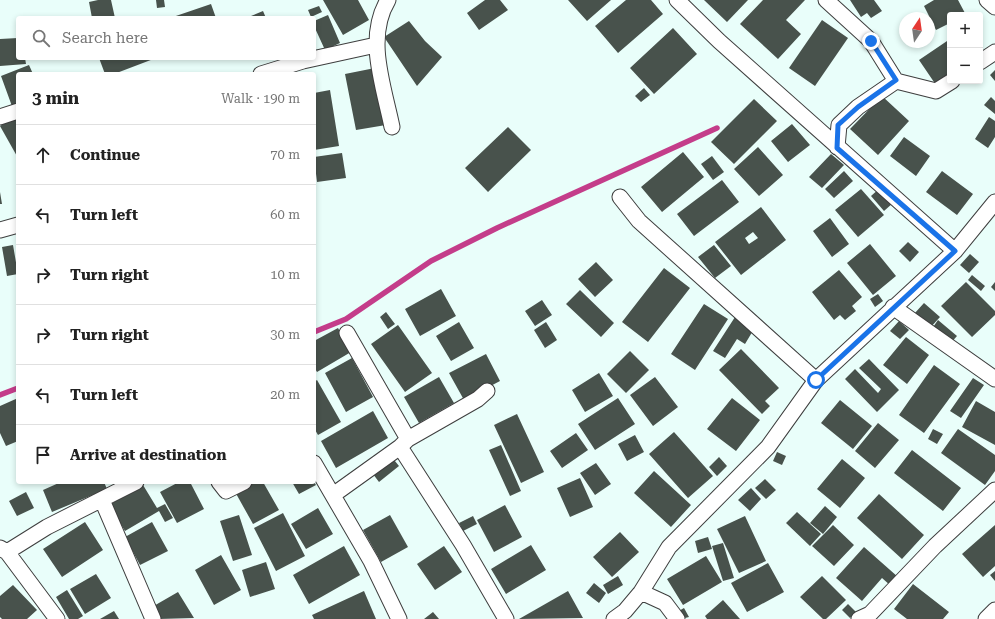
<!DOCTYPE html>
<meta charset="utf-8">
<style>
:root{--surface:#fff;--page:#f6f6f6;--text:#222;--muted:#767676;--line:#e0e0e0}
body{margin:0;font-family:"Roboto Serif",serif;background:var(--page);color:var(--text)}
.controls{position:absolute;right:12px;top:12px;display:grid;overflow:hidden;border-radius:4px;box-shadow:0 2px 6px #0003}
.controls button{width:36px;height:36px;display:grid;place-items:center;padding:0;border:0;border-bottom:1px solid var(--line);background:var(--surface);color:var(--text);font:20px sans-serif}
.compass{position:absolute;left:899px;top:12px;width:36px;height:36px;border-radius:50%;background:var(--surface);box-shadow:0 2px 6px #0003;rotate:13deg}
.stop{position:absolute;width:12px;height:12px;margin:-9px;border:3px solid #1a73e8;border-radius:50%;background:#fff}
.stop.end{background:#1a73e8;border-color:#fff;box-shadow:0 1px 4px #0008}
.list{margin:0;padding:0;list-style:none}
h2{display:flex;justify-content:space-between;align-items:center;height:52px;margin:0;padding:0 16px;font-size:17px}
h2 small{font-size:13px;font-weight:400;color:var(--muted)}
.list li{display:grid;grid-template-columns:26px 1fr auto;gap:12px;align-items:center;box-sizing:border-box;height:60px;padding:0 16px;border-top:1px solid var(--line)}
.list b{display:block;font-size:15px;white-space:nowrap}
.list em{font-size:13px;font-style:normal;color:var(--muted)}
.icon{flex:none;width:22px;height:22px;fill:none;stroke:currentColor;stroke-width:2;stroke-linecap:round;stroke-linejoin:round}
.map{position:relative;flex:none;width:995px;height:619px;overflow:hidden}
.search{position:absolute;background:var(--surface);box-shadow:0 2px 6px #0003;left:16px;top:16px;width:300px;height:44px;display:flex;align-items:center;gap:10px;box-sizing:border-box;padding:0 14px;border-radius:4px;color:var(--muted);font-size:15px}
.panel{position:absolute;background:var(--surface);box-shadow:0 2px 6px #0003;left:16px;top:72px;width:300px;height:412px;border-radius:4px}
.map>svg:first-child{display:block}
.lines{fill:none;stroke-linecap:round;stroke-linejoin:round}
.stream{stroke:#c43d8a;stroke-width:5.5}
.building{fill:#48524c;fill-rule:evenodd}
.street-casing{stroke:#3e3e3e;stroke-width:17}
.street{stroke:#fff;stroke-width:15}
.route{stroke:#1a73e8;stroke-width:5}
</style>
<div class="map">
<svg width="995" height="619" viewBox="0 0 995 619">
<rect width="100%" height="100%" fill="#e9fefa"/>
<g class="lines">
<path class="stream" d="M314,332l32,-13 85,-58 66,-33 220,-100
M0,395l18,-7"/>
</g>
<path class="building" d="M98,0h13l4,18h-23l-3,-16z
M156,0h8l1,7 -8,1z
M323,0h35l11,20 -26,15z
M485,0h15l8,10 -29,20 -12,-17z
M568,0h43l-24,21z
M626,0h25l12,14 -45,39 -23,-27z
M704,0h44l-21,22z
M763,0h42l-19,20 15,14 -23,25 -38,-35z
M850,0h24l8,11 -11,7 -4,-5 -6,4z
M934,0h24l8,15h-16v8l-14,7 -12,-24z
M211,4l5,14h-46z
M319,6l3,6 -11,5 -3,-7z
M263,11l3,7h-20z
M328,15l12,28 -15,7 -11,-24v-5z
M822,20l26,18 -33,48 -26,-18z
M409,21l16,20 17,16 -25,29 -33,-49z
M673,28l24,26 -43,40 -24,-26z
M18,38v20h7l1,6 -26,2v-27z
M950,39v37l-14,9 -17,-25z
M99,58h57l-42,16h-9z
M29,65l4,9h-15v33l-5,2 -12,-33z
M375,68l11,57 -30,5 -11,-56z
M995,70v11l-5,-6z
M644,88l6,7 -9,7 -6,-6z
M330,90l9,56 -25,4v-57z
M882,96l27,25 -31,34 -28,-26z
M991,97l4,4v13l-11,-9z
M754,99l23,22 -43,43 -23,-22z
M18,115v43l-18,-32z
M989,117l6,4v16l-7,11 -13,-9z
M792,124l18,21 -22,17 -17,-21z
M508,127l23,23 -43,42 -23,-24z
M904,137l26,19 -14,20 -26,-20z
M758,147l25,28 -24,21 -25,-27z
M683,152l21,25 -42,35 -21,-25z
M342,153l4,25 -29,4 -3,-25z
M831,154l13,11 -22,23 -13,-11z
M712,156l12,16 -11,8 -12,-16z
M844,171l9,10 -19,17 -9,-9z
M942,171l31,23 -16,21 -31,-23z
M722,180l17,22 -45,34 -17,-22z
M880,188l13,15 -9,8 -13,-15z
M861,189l23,26 -26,22 -23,-27z
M0,192l2,12h-2z
M761,207l25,33 -45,35 -26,-33zM753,232l5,6 -9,6 -4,-6z
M830,218l19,26 -17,13 -19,-26z
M908,242l11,10 -9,10 -11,-11z
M870,244l26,32 -23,19 -26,-32z
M13,245l5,29 -11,2 -5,-29z
M714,245l17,21 -16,12 -17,-21z
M970,254l9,8 -10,11 -9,-8z
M596,262l17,18 -18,17 -17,-18z
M664,268l26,20 -42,54 -26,-20z
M839,270l23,27 -10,9 4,5 -11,9 -5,-5 -6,5 -22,-28z
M972,275l13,11 -4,5 -13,-11z
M966,282l29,29v4l-23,22 -31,-31z
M995,282v9l-4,-4z
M441,289l15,27 -36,20 -15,-27z
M580,290l34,33 -13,14 -35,-33z
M878,294l5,7 -8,6 -5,-8z
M542,300l10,15 -17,11 -10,-15z
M924,303l16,14 -10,11 -16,-14z
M704,304l24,15 -33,51 -24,-16z
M386,312l9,12 -7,5 -8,-12z
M735,317l19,12 -9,15 -8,-5 -12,19 -12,-7z
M938,320l19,16 -8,9 -18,-15z
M899,321l10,9 -9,9 -10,-8z
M459,322l15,26 -23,13 -15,-25z
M546,322l11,18 -12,8 -11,-18z
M398,325l34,48 -27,19 -34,-48z
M338,328l13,24 -34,20 -3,-5v-26z
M906,337l23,18 -22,29 -24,-19z
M741,349l38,39 -14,13 5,5 -8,8 -43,-44z
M630,351l19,19 -23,23 -19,-19z
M486,354l14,27 -36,19 -15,-27z
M352,358l21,39 -27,15 -21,-39z
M869,359l30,31 -22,22 -32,-33 10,-10 23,24 3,-4 -22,-21z
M934,365l26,19 -36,49 -25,-18z
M599,373l14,23 -28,16 -13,-22z
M439,377l15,26 -35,20 -15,-26z
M655,377l23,30 -25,19 -23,-31z
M973,378l11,7 -23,33 -11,-7z
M317,380l24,42 -23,13 -4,-7v-46z
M18,398v43l-12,5 -6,-13v-27z
M618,398l17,26 -40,26 -17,-26z
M732,398l28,22 -24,31 -29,-22z
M840,400l32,26 -19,23 -32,-26z
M976,401l19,11v33l-33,-18z
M373,411l15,27 -52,30 -15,-27z
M517,414l27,58 -23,11 -27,-58z
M878,423l21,17 -24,28 -20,-17z
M933,429l10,5 -6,10 -9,-5z
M958,429l37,26v16l-10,14 -44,-32z
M674,432l39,44 -25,22 -39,-44z
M576,433l12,17 -26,18 -12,-17z
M635,435l9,17 -17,9 -9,-17z
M501,445l20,46 -11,5 -21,-46z
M912,450l49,38 -18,23 -49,-38z
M777,452l9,4 -4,9 -9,-4z
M390,455l9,11 -20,16 -9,-12z
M719,457l8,9 -10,10 -8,-9z
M842,459l23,19 -25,30 -23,-19z
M596,463l15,21 -16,11 -15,-22z
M654,471l37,34 -20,22 -37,-34z
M580,478l13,29 -23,10 -13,-29z
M765,479l11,11 -10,9 -11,-11z
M61,482h43l3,7 -55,23 -9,-22z
M179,482h11l14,27 -27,14 -17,-31z
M248,482h15l16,28 -26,14 -19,-34z
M292,482h22l2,3 -17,9z
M143,485l14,23 8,-4 8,14 -8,4 -6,-11 -34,20 -16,-26z
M751,488l10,11 -11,12 -12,-11z
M26,492l8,16 -17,8 -8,-15z
M879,494l45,41 -22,24 -45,-41z
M505,505l17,32 -28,15 -17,-32z
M825,506l12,11 -14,17 -13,-11z
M318,508l15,26 -27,15 -15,-25z
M797,512l24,22 -11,12 -24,-23z
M283,513l22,43 -29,15 -22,-43z
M239,515l13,40 -19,6 -13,-40z
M390,515l18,32 -27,15 -18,-32z
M473,516l4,8 -14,7 -4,-8z
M745,516l21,45 -27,12 -22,-44z
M85,522l18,28 -41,27 -19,-28z
M152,522l16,29 -28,14 -15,-28z
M833,525l21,20 -20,21 -22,-20z
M995,525v41l-12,11 -21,-23z
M620,532l19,20 -27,25 -19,-20z
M708,537l4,12 -14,4 -3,-12z
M723,543l11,35 -11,3 -11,-35z
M531,545l15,25 -40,24 -15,-25z
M344,546l16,29 -51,29 -16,-29z
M444,546l18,26 -27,18 -18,-26z
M864,547l34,30 -7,9 -9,-8 -20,23 -26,-23z
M221,555l20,35 -27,15 -19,-35z
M706,556l16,26 -39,23 -16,-26z
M266,562l9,27 -25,8 -8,-27z
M768,563l16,29 -37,20 -16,-29z
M995,571v10l-5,-6z
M96,574l15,24 -26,16 -15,-25z
M618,576l5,9 -15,9 -5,-9z
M822,576l24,24 -20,19h-3l-23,-22z
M594,583l12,10 -7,10 -13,-10z
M913,584l36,28 -6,7h-36l-13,-10z
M13,585l24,25 -10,9h-25l-2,-2v-21z
M67,590l16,26 -5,3h-9l-13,-22z
M364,591l12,28h-62l-2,-4z
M568,591l15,27 -64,1z
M178,592l16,26 -35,1 -7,-12z
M723,600l17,19h-33l-2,-3z
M848,604l8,8 -6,6 -8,-8z
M684,608l5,9 -8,2 -4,-7z
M114,611l5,8h-19z
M433,612l6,7h-15z"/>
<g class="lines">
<defs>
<path id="street" d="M388,0c-23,38 -4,87 4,127
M677,0l42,41 236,210
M826,0l45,41 25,40
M987,0l8,7
M980,62l15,-10
M261,74l42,-13 73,-16
M0,117l18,-6
M837,147l2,-22 19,-18 38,-26 40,10 16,-10
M620,197l19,24 177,159
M0,230l18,-5
M893,307l102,72
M347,333l61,106
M400,447l63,98 43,74
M314,463l57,98 28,58
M219,482l7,9 18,-9
M333,495l67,-48 8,-8 70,-40 9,-8
M102,500l51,119
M0,548l7,4 50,67
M7,552l40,-25 89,-45
M641,592l24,11 12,16
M614,619l11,-8 16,-19 28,-45 99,-100 48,-67 139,-129 40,-49
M859,619l11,-5 65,-68 60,-56
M986,619l9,-9"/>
</defs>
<use href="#street" class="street-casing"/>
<use href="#street" class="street"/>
</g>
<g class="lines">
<path class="route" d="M816,380l139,-129 -118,-103 1,-23 20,-18 38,-27 -25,-39"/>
</g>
</svg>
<div class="controls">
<button>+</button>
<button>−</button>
</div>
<svg class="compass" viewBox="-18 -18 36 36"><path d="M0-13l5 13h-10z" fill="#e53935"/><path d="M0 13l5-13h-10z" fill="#767676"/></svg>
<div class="stop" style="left:816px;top:380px"></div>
<div class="stop end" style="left:871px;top:41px"></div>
<div class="search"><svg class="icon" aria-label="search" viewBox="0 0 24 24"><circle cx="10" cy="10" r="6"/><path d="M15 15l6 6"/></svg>Search here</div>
<section class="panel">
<h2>3 min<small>Walk · 190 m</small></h2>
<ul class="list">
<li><svg class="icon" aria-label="ahead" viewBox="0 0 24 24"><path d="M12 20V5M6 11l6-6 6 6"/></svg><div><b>Continue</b></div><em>70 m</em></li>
<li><svg class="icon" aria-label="left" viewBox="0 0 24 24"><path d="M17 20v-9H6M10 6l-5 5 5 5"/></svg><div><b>Turn left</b></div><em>60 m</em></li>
<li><svg class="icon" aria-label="right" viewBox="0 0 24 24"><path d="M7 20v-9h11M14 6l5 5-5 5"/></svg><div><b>Turn right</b></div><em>10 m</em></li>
<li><svg class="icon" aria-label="right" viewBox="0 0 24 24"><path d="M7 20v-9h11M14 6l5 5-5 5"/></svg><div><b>Turn right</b></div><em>30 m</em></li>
<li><svg class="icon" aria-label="left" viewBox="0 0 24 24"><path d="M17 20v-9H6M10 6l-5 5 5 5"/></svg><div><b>Turn left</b></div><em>20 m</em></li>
<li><svg class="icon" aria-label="arrive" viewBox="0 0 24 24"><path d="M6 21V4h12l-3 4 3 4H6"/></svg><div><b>Arrive at destination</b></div></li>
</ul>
</section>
</div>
